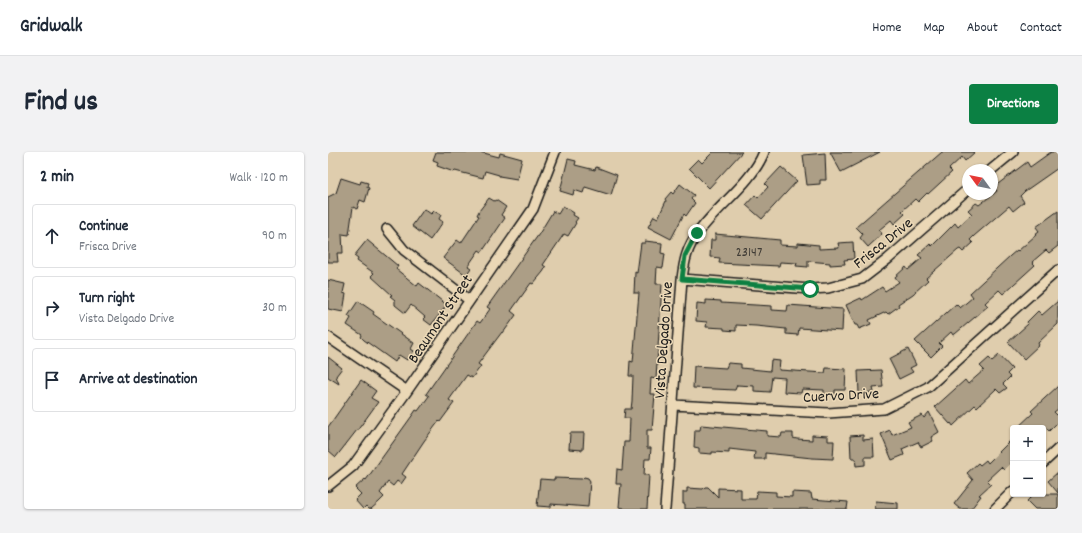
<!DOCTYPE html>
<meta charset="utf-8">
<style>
:root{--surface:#fff;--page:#f2f2f3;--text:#1f2937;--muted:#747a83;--line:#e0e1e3;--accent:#0b8043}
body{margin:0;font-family:Dekko,sans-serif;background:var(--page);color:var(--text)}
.controls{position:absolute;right:12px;bottom:12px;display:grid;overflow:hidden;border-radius:4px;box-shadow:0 1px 3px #0004}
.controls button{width:36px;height:36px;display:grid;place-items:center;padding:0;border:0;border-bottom:1px solid var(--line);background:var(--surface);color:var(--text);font:20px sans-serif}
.compass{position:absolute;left:634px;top:12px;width:36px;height:36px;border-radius:50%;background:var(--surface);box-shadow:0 1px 3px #0004;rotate:303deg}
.stop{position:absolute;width:12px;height:12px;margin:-9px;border:3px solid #0b8043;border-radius:50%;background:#fff}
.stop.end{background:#0b8043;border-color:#fff;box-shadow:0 1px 4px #0008}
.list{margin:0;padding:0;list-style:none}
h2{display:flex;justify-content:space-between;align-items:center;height:52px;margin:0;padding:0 16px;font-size:17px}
h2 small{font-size:13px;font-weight:400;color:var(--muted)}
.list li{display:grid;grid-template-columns:26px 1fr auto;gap:12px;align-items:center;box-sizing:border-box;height:64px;margin:0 8px 8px;padding:0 8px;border:1px solid var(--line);border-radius:4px}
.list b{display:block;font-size:15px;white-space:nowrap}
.list p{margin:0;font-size:13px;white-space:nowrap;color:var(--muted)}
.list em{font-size:13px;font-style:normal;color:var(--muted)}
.icon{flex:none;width:22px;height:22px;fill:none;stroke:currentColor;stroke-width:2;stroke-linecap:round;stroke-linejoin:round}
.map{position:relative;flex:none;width:730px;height:357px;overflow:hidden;border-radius:4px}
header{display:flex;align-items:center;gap:24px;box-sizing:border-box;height:56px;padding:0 20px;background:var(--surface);border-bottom:1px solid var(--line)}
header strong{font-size:19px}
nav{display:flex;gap:22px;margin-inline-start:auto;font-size:14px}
.intro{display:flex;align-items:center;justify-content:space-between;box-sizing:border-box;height:96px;padding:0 24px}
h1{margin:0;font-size:28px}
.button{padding:10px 18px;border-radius:4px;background:var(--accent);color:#fff;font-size:14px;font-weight:700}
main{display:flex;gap:24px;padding:0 24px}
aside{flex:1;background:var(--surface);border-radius:4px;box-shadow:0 1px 3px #0004}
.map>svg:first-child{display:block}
.building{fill:#ac9e86;stroke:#1c1c1c}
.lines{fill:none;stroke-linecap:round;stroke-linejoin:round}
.minor-casing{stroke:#1c1c1c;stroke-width:12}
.minor{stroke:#ebd8b6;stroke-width:9}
.route{stroke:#0b8043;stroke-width:5}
.labels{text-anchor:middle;stroke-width:3;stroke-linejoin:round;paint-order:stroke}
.number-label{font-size:14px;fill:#403c36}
.street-label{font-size:16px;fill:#1c1c1c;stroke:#ebd8b6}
</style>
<header>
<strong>Gridwalk</strong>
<nav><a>Home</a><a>Map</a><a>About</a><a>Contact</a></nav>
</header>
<div class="intro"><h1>Find us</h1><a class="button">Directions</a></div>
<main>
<aside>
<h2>2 min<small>Walk · 120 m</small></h2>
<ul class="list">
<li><svg class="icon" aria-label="ahead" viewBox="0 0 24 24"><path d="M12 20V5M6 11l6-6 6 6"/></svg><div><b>Continue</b><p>Frisca Drive</p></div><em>90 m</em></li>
<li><svg class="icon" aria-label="right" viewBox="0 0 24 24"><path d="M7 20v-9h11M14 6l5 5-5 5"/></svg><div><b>Turn right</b><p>Vista Delgado Drive</p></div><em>30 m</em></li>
<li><svg class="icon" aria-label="arrive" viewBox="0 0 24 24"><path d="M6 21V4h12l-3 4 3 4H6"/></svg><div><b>Arrive at destination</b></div></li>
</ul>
</aside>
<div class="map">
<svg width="730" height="357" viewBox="0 0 730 357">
<rect width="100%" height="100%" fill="#dfcdad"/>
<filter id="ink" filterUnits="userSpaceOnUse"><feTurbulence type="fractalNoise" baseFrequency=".025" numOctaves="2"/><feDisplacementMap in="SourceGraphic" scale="8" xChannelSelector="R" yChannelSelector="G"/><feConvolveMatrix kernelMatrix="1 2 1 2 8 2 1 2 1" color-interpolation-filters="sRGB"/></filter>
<g filter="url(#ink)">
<path class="building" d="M108,0h44l19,5 1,-4 22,6 -5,20 -18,-3v-1l-14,-4 -2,7 -28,-7 -1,1 -17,-6 1,-4 -5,-2z
M385,0h29l-33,36 -20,-20 9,-9 4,4z
M502,0h50l-39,20z
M614,0h33l-10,9 -3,-4 -13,12 3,3 -24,22 -1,-1 -9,9 -3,-3 -13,12 3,3 -11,10 -3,-4 -12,10 3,4 -14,13 -8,-9 3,-4 -7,-7z
M723,0h7v16l-33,23 -5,5 4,6 -11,9 -4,-5 -35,30 -4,4 3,3 -10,9 -3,-3 -2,1 -32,28 2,2 -15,14 -15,10 1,2 -11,8 -2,-2 -17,8 2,4 -12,5 -2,-4h-2l-9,-20 15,-7 1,2 20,-13 3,4 14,-9 -4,-5 11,-10 2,3 14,-12 -4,-3 12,-11 2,2 23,-23 3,4 14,-13 -4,-4 8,-7 3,2 18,-14 -3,-4 33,-25 3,5z
M497,1l1,27h-6v4l-13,1 -4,-30z
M240,7l8,2 -1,4 20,5 1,-3 21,8 -6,20 -26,-8 -2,6 -9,-3 -1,5 -13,-4z
M453,15l16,14 -35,38 -16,-14 9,-10 3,3 10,-11 -3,-3z
M13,26l19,6 1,-3 7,2 -1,4 2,1 -4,14 -5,-2 -3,9 -4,-2 -4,28 -7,-1 1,19h-6l1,9h-10v-65l8,-4z
M352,32l14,11 -3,4 4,4 -9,13 -2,-2 -13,25 -23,-12 6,-11 4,2 8,-17 -1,-2 6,-7 2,2z
M161,46l5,3 2,-1 10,7 -5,8 4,3 -23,34 -3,-2 -11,16 3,2 -5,7 -23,-17 14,-18 4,3 18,-27 -2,-1 2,-4z
M235,54l11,7 -1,2 5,3 -3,4 1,1 -8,13 -4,-2 -21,31 3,2 -3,5 -10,12 -2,-1 -20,28 5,4 -13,18 -1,-1 -24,32 3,2 -9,12 -5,-3 -18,25 5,3 -14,19 -1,-1 -15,20 -22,33 4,3 -5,7 -4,-3 -4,5 -5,-4 -8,11 4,4 -5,5 -8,7h-2l-3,-3 -3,3 -8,-9 6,-6 -6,-6 10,-9 1,1 48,-67 2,-3 2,1 11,-15 -3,-2 51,-73 3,2 10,-14 -3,-2 52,-73 14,-23 5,3z
M96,57l7,5 3,-3 7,4 -2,4 4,3 -13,18 -18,-14z
M730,59v35l-9,7 -3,-3 -14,12 3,3 -32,29 -4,-4 -14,13 3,3 -33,28 -2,1 -2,-3 -12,11 3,3 -11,11 -16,-16 41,-37 4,4 13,-11 -3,-4 40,-37 7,-6 1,1 18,-16 -1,-1 4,-3 -3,-4z
M387,82l65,6v5l18,1v-3l21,2v4l20,-1 -1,-5 15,-1 1,17 -10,1 1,4 -15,1v-2l-22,-2v6l-12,-1 1,-3 -17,-1 -1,4 -60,-3 1,-5 -10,-1 1,-17h4z
M39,88l31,26 -2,3 21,17 2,-3 28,22 -16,20 -8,-6 2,-2 -14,-12 -6,8 -10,-8v-5l-5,-4 2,-1 -21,-19 3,-3 -17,-12 1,-2 -4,-3z
M317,89l17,2 -1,10 4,1 -2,14 -6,-1 -1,17h6l-6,95 -5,-1 -1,16h5l-3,36h-5v18h4l-1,11h-5l-1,16h5l-2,34h-23v-1l-5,-1 2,-23h-5l1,-15 5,1 2,-28h5l1,-24h-6l1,-9h6l1,-8 1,-25h-4l1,-15 3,1 6,-69h-5l1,-21 2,1 4,-30h4z
M0,128l17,4 -2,9 3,1 -3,18 -15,-3z
M378,148l15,1v2l51,3v4l15,1 1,-6 55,4 -1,22 -43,-3 -1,7 -12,-1v-5l-30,-3 -20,-1v6l-12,-1v-2l-18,-1 1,-5 -11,-1 1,-18 9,1z
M30,149l16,11 -1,2 41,29 -3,6 3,2 -7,9 -8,-5 -4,7 -31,-22 -3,-3 1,-2 -15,-10 4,-7 -3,-2z
M730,149v23l-20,19 1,2 -15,14 -16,-17 20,-18 -1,-2 11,-11 4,4z
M580,197l8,16 -6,3 3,4 -14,7 -10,-20z
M671,203l13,14 -5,5 3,3 -7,7 4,4 -7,5 -4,-4 -19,18 -2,-2 -22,21 -2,-3 -1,1 -15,-17 30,-27 3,4 16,-14 -4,-4 9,-8 3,3z
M0,205l14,11 -6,8 3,8 -11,-7z
M443,208l9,1 -1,9 46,3 1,-5 20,1 -1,21h-10v5h-11v-5l-22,-1 -1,4 -17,-1 1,-14 -13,-1 -2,15 -16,-1v-5l-17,-1 -2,5 -42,-2 1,-22 32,2 2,-5 13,1v4l29,3z
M553,218l2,17 -10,1 1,4 -15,1 -1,-22z
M33,228l15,11 -5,7 7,4 -21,29v-1l-21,27 -8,-7v-23z
M730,234v23l-4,3 4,4v6l-9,9 -3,-3h-29l16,-15 -2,-2z
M601,260l10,20 -8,5 2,4 -12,6 -3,-5 -16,7 2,6 -12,5 -11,-26 9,-4 2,5 19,-8 -3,-5 14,-7 2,3z
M373,273l66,6v5l14,1 1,-4h11v5l4,1 15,1v-5l16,1v5h6l-1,18 -21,-1 -47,-5v6h-11l1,-7 -26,-3v4l-17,-1v2l-13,-1v-5l-5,-1 1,-17h5z
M242,281h14l-1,17 -14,-1z
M535,283v5l10,-1 1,18h-9v8l-9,1 -1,-8h-4l-1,-22z
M685,286v23l-9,9 -3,-3 -14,13 4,4 -12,11 2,1 -10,13h-11l-6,-5 19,-24 -6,-7 11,-10 2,2 6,-5 2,3z
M730,320v21l-10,-12z
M256,325l4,1 2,3 -2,26 -37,-3v3l-14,-1 3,-27 14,1v-2l28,1z
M377,335h3l10,10v-9l23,1v10h15l1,-8 19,1v4l16,1v-5l19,1 1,6 36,3 -1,7h-162v-5h-2v-12h4v-4l16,1z
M706,342h24v15h-23l-8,-8z
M548,349l22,2v6h-23z"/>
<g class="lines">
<defs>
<path id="minor" d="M663,18l22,-18
M59,77l17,21 65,50
M354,127l128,10 18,-1 34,-9 26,-20 80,-70
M0,185l79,54
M345,253l155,8 56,-4 44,-22 130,-117
M715,311l15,-14
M0,334l25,-20 54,-75 126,-182 22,-57
M337,357l17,-230c2,-17 5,-32 16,-46 19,-27 54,-50 66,-81
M667,357l18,-18"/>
</defs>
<use href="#minor" class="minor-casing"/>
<use href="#minor" class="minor"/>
</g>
</g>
<g class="lines" filter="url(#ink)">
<path class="route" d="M369,81l-12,23 -3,23 128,10"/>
</g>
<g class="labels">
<g class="number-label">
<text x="421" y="104">23147</text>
</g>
<g class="street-label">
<text transform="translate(554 90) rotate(-39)" y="6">Frisca Drive</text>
<text transform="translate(111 166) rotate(-56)" y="6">Beaumont Street</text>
<text transform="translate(334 188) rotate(-86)" y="6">Vista Delgado Drive</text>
<text transform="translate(513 242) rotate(-3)" y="6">Cuervo Drive</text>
</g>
</g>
</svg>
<div class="controls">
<button>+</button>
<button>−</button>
</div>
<svg class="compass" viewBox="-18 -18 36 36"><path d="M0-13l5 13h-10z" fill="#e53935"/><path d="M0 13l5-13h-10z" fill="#747a83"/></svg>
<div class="stop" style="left:482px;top:137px"></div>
<div class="stop end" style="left:369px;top:81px"></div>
</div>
</main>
